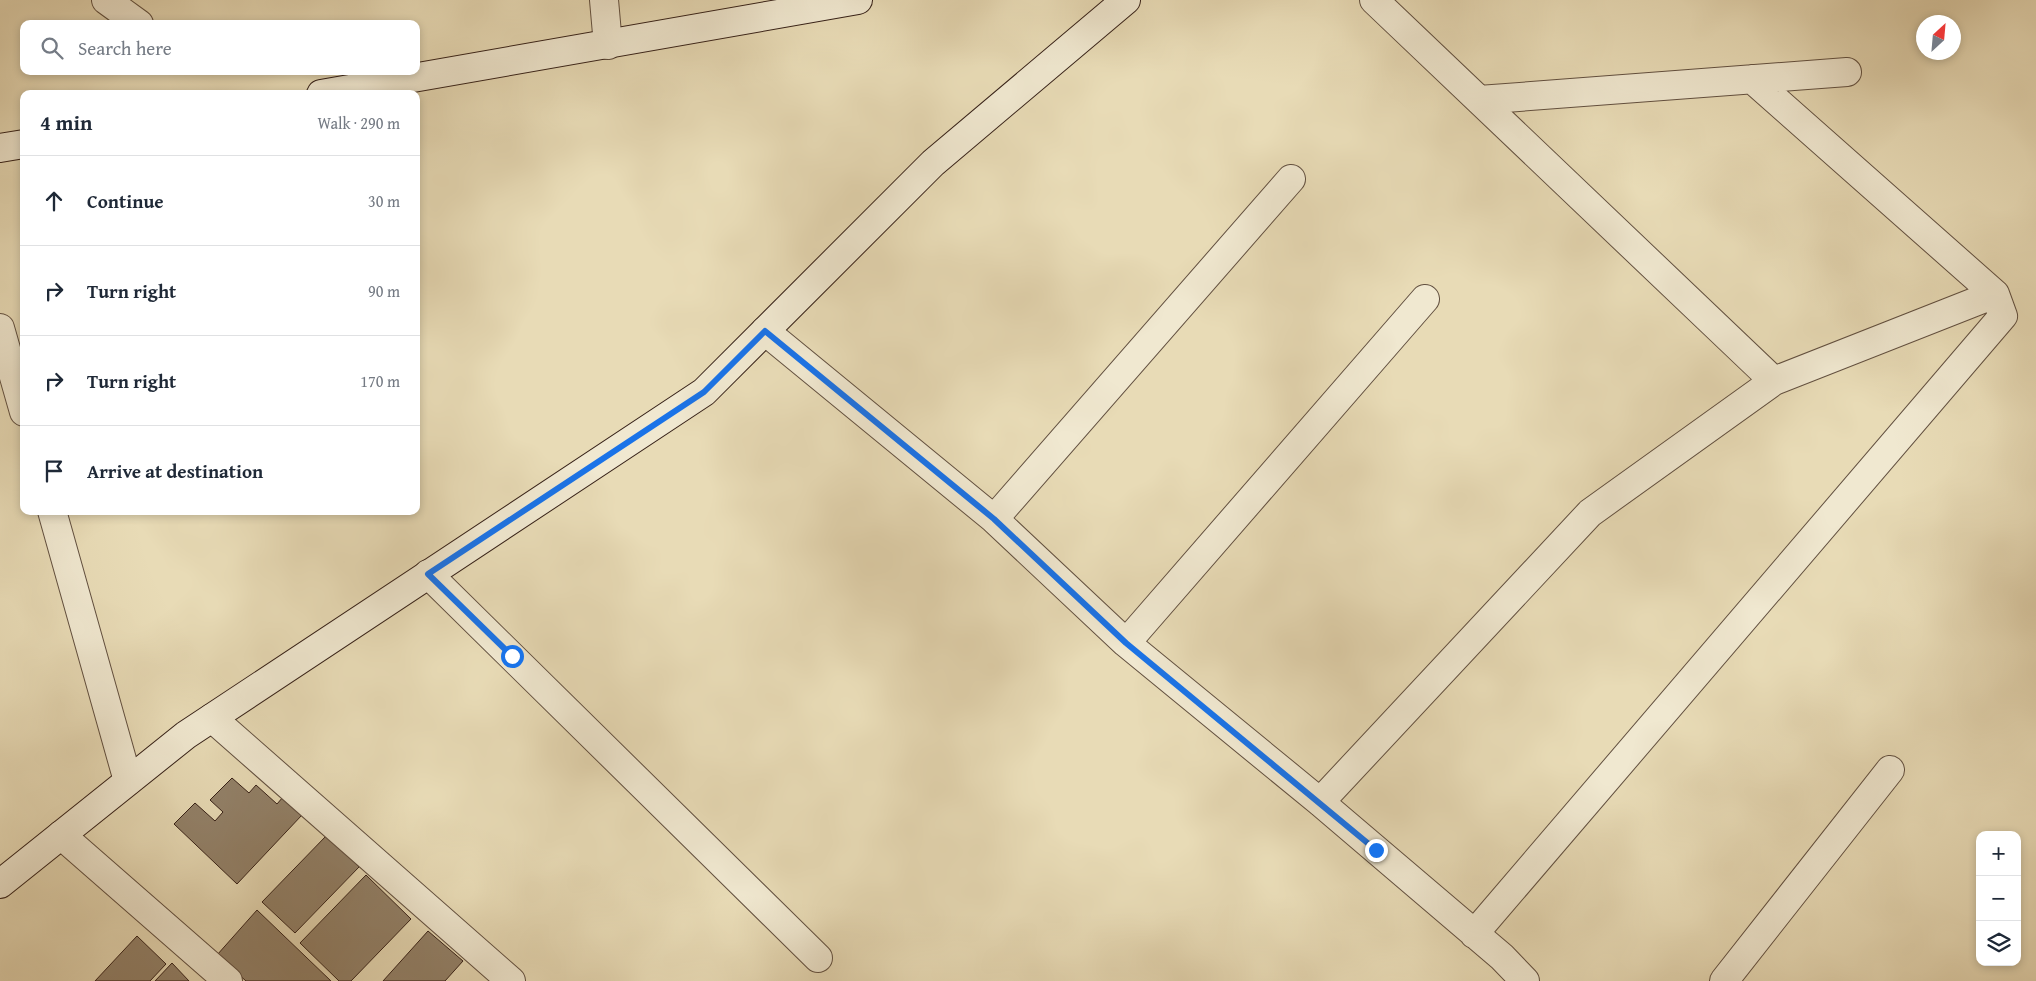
<!DOCTYPE html>
<meta charset="utf-8">
<style>
:root{--surface:#fff;--page:#f2f2f3;--text:#1f2937;--muted:#747a83;--line:#e0e1e3}
body{margin:0;font-family:"Gentium Book Plus",serif;background:var(--page);color:var(--text)}
.controls{position:absolute;right:15px;bottom:15px;display:grid;overflow:hidden;border-radius:10px;box-shadow:0 2px 8px #0003}
.controls button{width:45px;height:45px;display:grid;place-items:center;padding:0;border:0;border-bottom:1px solid var(--line);background:var(--surface);color:var(--text);font:25px sans-serif}
.compass{position:absolute;left:1916px;top:15px;width:45px;height:45px;border-radius:50%;background:var(--surface);box-shadow:0 2px 8px #0003;rotate:26deg}
.stop{position:absolute;width:15px;height:15px;margin:-11px;border:4px solid #1a73e8;border-radius:50%;background:#fff}
.stop.end{background:#1a73e8;border-color:#fff;box-shadow:0 1px 5px #0008}
.list{margin:0;padding:0;list-style:none}
h2{display:flex;justify-content:space-between;align-items:center;height:65px;margin:0;padding:0 20px;font-size:21px}
h2 small{font-size:16px;font-weight:400;color:var(--muted)}
.list li{display:grid;grid-template-columns:32px 1fr auto;gap:15px;align-items:center;box-sizing:border-box;height:90px;padding:0 20px;border-top:1px solid var(--line)}
.list b{display:block;font-size:19px;white-space:nowrap}
.list em{font-size:16px;font-style:normal;color:var(--muted)}
.icon{flex:none;width:28px;height:28px;fill:none;stroke:currentColor;stroke-width:2;stroke-linecap:round;stroke-linejoin:round}
.map{position:relative;flex:none;width:2036px;height:981px;overflow:hidden}
.search{position:absolute;background:var(--surface);box-shadow:0 2px 8px #0003;left:20px;top:20px;width:400px;height:55px;display:flex;align-items:center;gap:12px;box-sizing:border-box;padding:0 18px;border-radius:10px;color:var(--muted);font-size:19px}
.panel{position:absolute;background:var(--surface);box-shadow:0 2px 8px #0003;left:20px;top:90px;width:400px;height:425px;border-radius:10px}
.map>svg:first-child{display:block}
.building{fill:#93826a;stroke:#362118}
.lines{fill:none;stroke-linecap:round;stroke-linejoin:round}
.minor-casing{stroke:#625040;stroke-width:30}
.secondary-casing{stroke:#362118;stroke-width:30}
.minor{stroke:#f0e8d0;stroke-width:28}
.secondary{stroke:#f0e8d0;stroke-width:28}
.route{stroke:#1a73e8;stroke-width:6}
</style>
<div class="map">
<svg width="2036" height="981" viewBox="0 0 2036 981">
<rect width="100%" height="100%" fill="#e8dbb6"/>
<filter id="stains"><feTurbulence type="fractalNoise" baseFrequency=".004" numOctaves="4"/><feColorMatrix values="0 0 0 0 .2 0 0 0 0 .09 0 0 0 0 .02 0 0 0 .5 -.17"/></filter>
<radialGradient id="worn" r=".72"><stop offset=".6" stop-color="#630" stop-opacity="0"/><stop offset="1" stop-color="#630" stop-opacity=".3"/></radialGradient>
<path class="building" d="M232,778l17,15 7,-8 21,19 6,-7 19,18 -65,69 -63,-60 21,-21 20,18 8,-9 -13,-12z
M327,835l32,32 -64,66 -33,-31z
M366,875l45,44 -60,62h-12l-39,-38z
M257,910l74,71h-85l-29,-26z
M428,931l35,30 -18,20h-62z
M137,936l29,28 -16,17h-55z
M172,963l17,18h-34z"/>
<g class="lines">
<defs>
<path id="minor" d="M106,0l33,24
M604,0l4,45
M1374,0l400,381
M1479,100l368,-28
M0,328l24,84
M765,331l229,188 132,124 194,159 182,155 23,24
M52,511l76,270
M994,519l297,-340
M428,574l390,384
M1126,643l299,-344
M212,718l299,263
M1320,802l270,-289 184,-132 221,-87
M61,835l167,146
M1474,934l529,-618 -8,-22 -243,-215
M1724,981l166,-211"/>
<path id="secondary" d="M321,94l537,-94
M0,148l24,-4
M0,884l186,-149 518,-343 229,-229 193,-163"/>
</defs>
<use href="#minor" class="minor-casing"/>
<use href="#secondary" class="secondary-casing"/>
<use href="#minor" class="minor"/>
<use href="#secondary" class="secondary"/>
</g>
<g class="lines">
<path class="route" d="M512,656l-84,-82 276,-182 61,-61 229,188 132,124 250,207"/>
</g>
<rect width="100%" height="100%" filter="url(#stains)"/>
<rect width="100%" height="100%" fill="url(#worn)"/>
</svg>
<div class="controls">
<button>+</button>
<button>−</button>
<button><svg class="icon" aria-label="layers" viewBox="0 0 24 24"><path d="M12 4l9 5-9 5-9-5zM3 14l9 5 9-5"/></svg></button>
</div>
<svg class="compass" viewBox="-18 -18 36 36"><path d="M0-13l5 13h-10z" fill="#e53935"/><path d="M0 13l5-13h-10z" fill="#747a83"/></svg>
<div class="stop" style="left:512px;top:656px"></div>
<div class="stop end" style="left:1376px;top:850px"></div>
<div class="search"><svg class="icon" aria-label="search" viewBox="0 0 24 24"><circle cx="10" cy="10" r="6"/><path d="M15 15l6 6"/></svg>Search here</div>
<section class="panel">
<h2>4 min<small>Walk · 290 m</small></h2>
<ul class="list">
<li><svg class="icon" aria-label="ahead" viewBox="0 0 24 24"><path d="M12 20V5M6 11l6-6 6 6"/></svg><div><b>Continue</b></div><em>30 m</em></li>
<li><svg class="icon" aria-label="right" viewBox="0 0 24 24"><path d="M7 20v-9h11M14 6l5 5-5 5"/></svg><div><b>Turn right</b></div><em>90 m</em></li>
<li><svg class="icon" aria-label="right" viewBox="0 0 24 24"><path d="M7 20v-9h11M14 6l5 5-5 5"/></svg><div><b>Turn right</b></div><em>170 m</em></li>
<li><svg class="icon" aria-label="arrive" viewBox="0 0 24 24"><path d="M6 21V4h12l-3 4 3 4H6"/></svg><div><b>Arrive at destination</b></div></li>
</ul>
</section>
</div>
